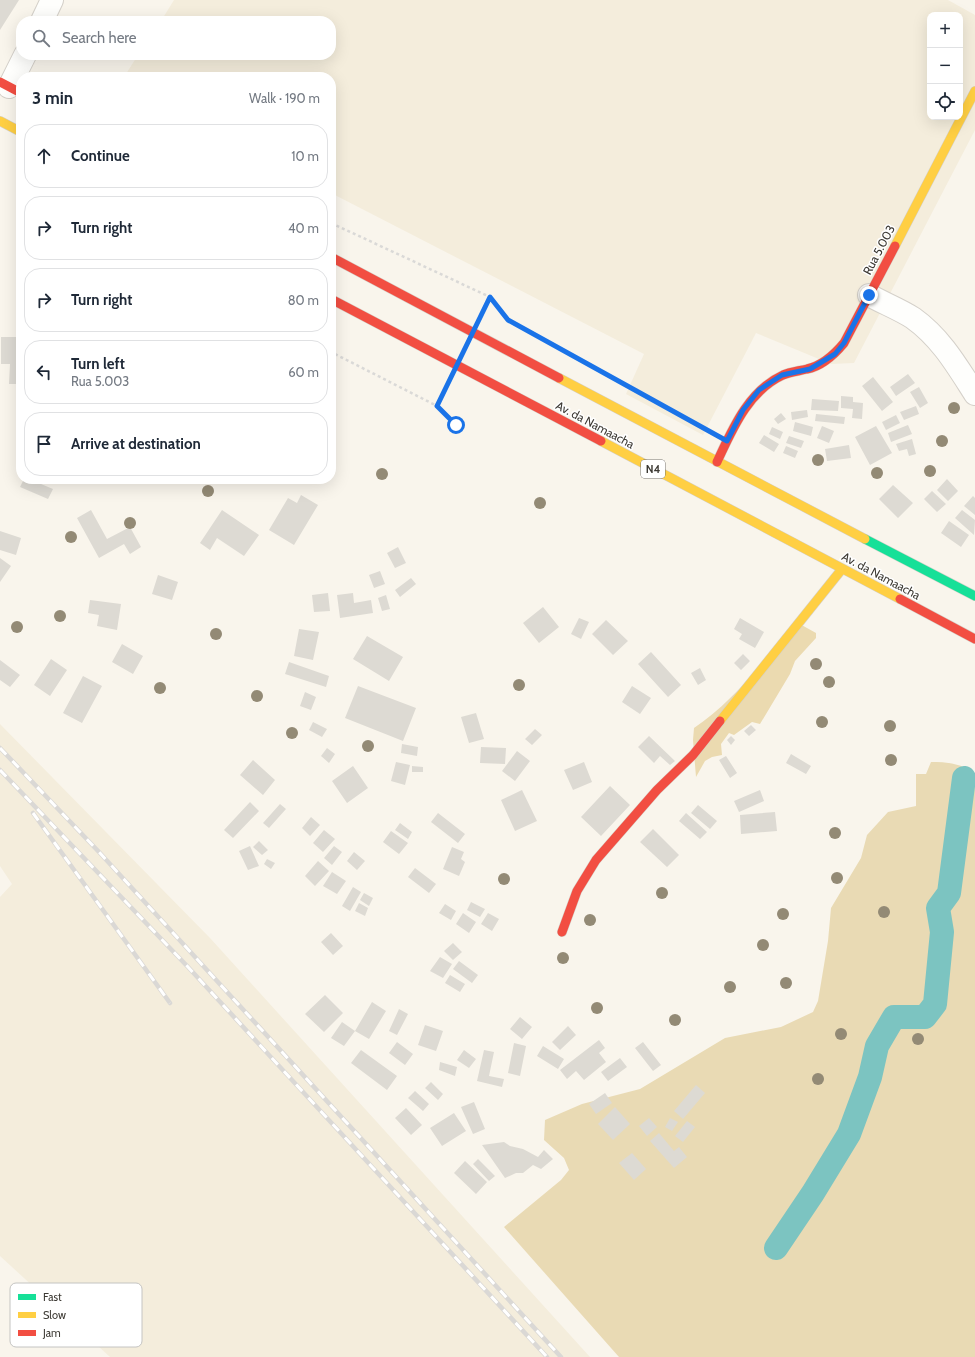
<!DOCTYPE html>
<meta charset="utf-8">
<style>
:root{--surface:#fff;--page:#f2f2f3;--text:#1f2937;--muted:#747a83;--line:#e0e1e3}
body{margin:0;font-family:Cabin,sans-serif;background:var(--page);color:var(--text)}
.controls{position:absolute;right:12px;top:12px;display:grid;overflow:hidden;border-radius:8px;box-shadow:0 4px 16px #0002}
.controls button{width:36px;height:36px;display:grid;place-items:center;padding:0;border:0;border-bottom:1px solid var(--line);background:var(--surface);color:var(--text);font:20px sans-serif}
.stop{position:absolute;width:12px;height:12px;margin:-9px;border:3px solid #1a73e8;border-radius:50%;background:#fff}
.stop.end{background:#1a73e8;border-color:#fff;box-shadow:0 1px 4px #0008}
.list{margin:0;padding:0;list-style:none}
h2{display:flex;justify-content:space-between;align-items:center;height:52px;margin:0;padding:0 16px;font-size:17px}
h2 small{font-size:13px;font-weight:400;color:var(--muted)}
.list li{display:grid;grid-template-columns:26px 1fr auto;gap:12px;align-items:center;box-sizing:border-box;height:64px;margin:0 8px 8px;padding:0 8px;border:1px solid var(--line);border-radius:16px}
.list b{display:block;font-size:15px;white-space:nowrap}
.list p{margin:0;font-size:13px;white-space:nowrap;color:var(--muted)}
.list em{font-size:13px;font-style:normal;color:var(--muted)}
.icon{flex:none;width:22px;height:22px;fill:none;stroke:currentColor;stroke-width:2;stroke-linecap:round;stroke-linejoin:round}
.map{position:relative;flex:none;width:975px;height:1357px;overflow:hidden}
.search{position:absolute;background:var(--surface);box-shadow:0 4px 16px #0002;left:16px;top:16px;width:320px;height:44px;display:flex;align-items:center;gap:10px;box-sizing:border-box;padding:0 14px;border-radius:16px;color:var(--muted);font-size:15px}
.panel{position:absolute;background:var(--surface);box-shadow:0 4px 16px #0002;left:16px;top:72px;width:320px;height:412px;border-radius:16px}
.map>svg:first-child{display:block}
.built{fill:#f4eddc;fill-rule:evenodd}
.green{fill:#e9dab4}
.forest{fill:#ebdab0}
.lines{fill:none;stroke-linecap:round;stroke-linejoin:round}
.canal{stroke:#7cc4c1;stroke-width:24}
.building{fill:#dddad3}
.street-casing{stroke:#d4d0c9;stroke-width:24}
.fast-casing{stroke:#d4d0c9;stroke-width:10}
.slow-casing{stroke:#d4d0c9;stroke-width:10}
.jam-casing{stroke:#d4d0c9;stroke-width:10}
.path{stroke:#dad9d7;stroke-width:2.5;stroke-dasharray:3 3;stroke-linecap:butt}
.street{stroke:#fefefc;stroke-width:22}
.fast{stroke:#16e098;stroke-width:9}
.slow{stroke:#ffcf43;stroke-width:9}
.jam{stroke:#f24e42;stroke-width:9}
.rail-casing{stroke:#dad8d5;stroke-width:4.5}
.rail{stroke:#fff;stroke-width:3;stroke-dasharray:9;stroke-linecap:butt}
.path-bridge{stroke:#dad9d7;stroke-width:2.5;stroke-dasharray:3 3;stroke-linecap:butt}
.tree{fill:#938a75}
.route{stroke:#1a73e8;stroke-width:5}
.labels{text-anchor:middle;stroke-width:3;stroke-linejoin:round;paint-order:stroke}
.shield{fill:#fff;stroke:#767470;stroke-width:1}
.shield-label{font-size:11px;font-weight:bold;fill:#3c3933}
.street-label{font-size:12px;fill:#3c3933;stroke:#fff}
.key{fill:#fff;stroke:#c4c4c2;stroke-width:1}
.key-label{font-size:11px;fill:#3c3933}
</style>
<div class="map">
<svg width="975" height="1357" viewBox="0 0 975 1357">
<rect width="100%" height="100%" fill="#f9f5ec"/>
<path class="built" d="M174,0h774l27,15v115l-121,233 -23,1 -75,-31 -53,102 -77,-41 18,-40 -313,-161v-116h-207l14,-22h193v-34h-170zM930,15h30v102h-30z
M0,724l210,214 380,419h-480l-110,-101v-359l12,-13 -12,-18z"/>
<path class="green" d="M931,762c15,0 34,1 44,14v581h-356l-115,-130 57,-47 8,-10 -5,-12 -20,-18 1,-20 37,-16 58,-15 85,-51 56,-11 32,-15 5,-11 10,-60 3,-33 30,-50 6,-23 21,-23 28,-6v-32h10z"/>
<path class="forest" d="M798,623l18,10v5l-21,23 -5,13 -30,50 -8,-2 -18,13 -5,-2 -8,11 1,11 -10,2 -7,4 -9,16 -3,-37 1,-12c39,-26 72,-70 104,-105z"/>
<g class="lines">
<path class="canal" d="M776,1248l37,-55 36,-59 21,-57 7,-31 17,-29h31l10,-13 7,-72 -4,-24 11,-15 15,-115"/>
</g>
<path class="building" d="M0,0h19l-19,30z
M1,337h20v47h-12l1,-20h-9z
M908,374l7,9 -19,13 -6,-9z
M873,377l20,25 -11,9 -20,-25z
M919,387l9,16 -8,5 -10,-16z
M841,396l12,1v5l10,1 -1,16 -10,-1 1,-9 -12,-1z
M812,399l27,2 -1,10 -27,-1z
M916,406l3,8 -15,6 -4,-8z
M807,410l1,7 -16,3 -1,-8z
M781,413l5,6 -8,5 -4,-5z
M816,414l29,3 -1,7 -29,-3z
M896,415l4,8 -14,7 -4,-8z
M795,422l18,5 -2,9 -18,-5z
M908,425l4,9 -21,8 -3,-9z
M822,426l12,5 -5,12 -12,-5z
M876,426l16,27 -22,12 -15,-28z
M772,427l11,5 -3,7 -11,-5z
M764,435l15,9 -5,8 -15,-9z
M789,436l15,5 -3,7 -15,-5z
M912,439l4,15 -7,2 -2,-7 -8,2 -3,-7z
M849,445l2,13 -24,3 -2,-12z
M786,446l12,5 -3,7 -12,-5z
M24,479h5l24,10 -5,10 -28,-12z
M947,479l11,12 -10,10 -11,-11z
M893,485l20,18 -15,15 -19,-19z
M932,491l14,13 -9,8 -13,-13z
M301,495l17,10 -24,40 -25,-15 19,-32 9,5z
M973,496l2,2v17l-11,-9z
M91,510l16,29 23,-12 11,20 -11,7 -6,-10 -25,14 -22,-40z
M222,510l37,25 -15,21 -27,-18 -7,12 -10,-7z
M962,510l13,10 -1,15 -19,-17z
M949,521l20,14 -8,12 -20,-14z
M0,531l21,7 -5,17 -16,-5z
M398,547l8,16 -11,5 -8,-15z
M0,558l11,8 -11,16z
M380,571l5,13 -11,4 -5,-13z
M158,575l20,7 -6,18 -20,-6z
M411,578l5,6 -16,13 -5,-7z
M328,593l2,18 -16,1 -2,-17z
M353,593l1,10 17,-3 2,13 -33,5 -3,-23z
M386,595l4,14 -8,2 -4,-13z
M90,600l31,4 -4,26 -20,-4 2,-11 -11,-2z
M543,607l16,20 -20,16 -16,-20z
M579,618l10,4 -8,17 -10,-5z
M740,618l24,14 -9,16 -16,-9 3,-5 -8,-5z
M606,620l22,21 -15,14 -21,-21z
M299,629l20,3 -6,28 -19,-4z
M367,636l36,21 -14,24 -36,-22z
M122,644l21,12 -10,18 -21,-12z
M651,652l30,33 -13,12 -30,-33z
M743,654l7,7 -9,9 -7,-7z
M51,659l16,11 -17,26 -16,-11z
M0,660l20,15 -10,12 -10,-7z
M289,662l40,14 -3,11 -41,-13z
M700,668l6,12 -8,5 -7,-12z
M83,676l19,10 -20,37 -19,-10z
M358,686l58,22 -13,33 -58,-23z
M632,686l19,12 -11,16 -18,-12z
M305,692l11,5 -5,13 -11,-4z
M476,713l8,26 -15,4 -8,-26z
M313,722l14,7 -5,8 -13,-7z
M751,725l5,5 -7,6 -5,-5z
M535,729l7,6 -10,10 -7,-6z
M649,736l26,25 -5,4 -10,-9 -6,7 -16,-16z
M731,736l4,4 -4,5 -4,-5z
M402,744l16,3 -1,9 -16,-3z
M481,747l25,1 -1,16 -25,-1z
M327,748l8,6 -6,9 -8,-7z
M517,751l13,10 -15,20 -13,-10z
M791,754l20,12 -5,8 -20,-11z
M726,756l11,17 -7,5 -11,-18z
M253,760l22,20 -12,15 -23,-20z
M396,762l14,3 -5,20 -14,-4z
M584,762l8,20 -19,8 -9,-20z
M353,766l15,22 -21,15 -15,-22z
M412,766l11,1v5h-11z
M610,786l20,19 -29,31 -20,-19z
M522,790l15,31 -22,10 -14,-31z
M760,790l4,11 -25,11 -5,-11z
M250,802l9,9 -26,27 -9,-8z
M280,804l6,5 -17,19 -6,-5z
M698,805l19,16 -7,8 -19,-16z
M775,812l2,19 -36,3 -1,-19z
M438,813l27,21 -7,9 -27,-21z
M686,813l21,19 -7,7 -21,-18z
M311,817l9,8 -10,11 -8,-8z
M400,823l12,9 -4,7 -13,-9z
M653,829l26,26 -12,12 -27,-25z
M324,830l11,9 -12,13 -10,-9z
M391,831l17,12 -9,11 -16,-12z
M259,841l9,9 -6,5 -9,-8z
M250,846l9,20 -11,4 -9,-19z
M334,846l8,6 -10,13 -8,-7z
M452,847l12,5 -3,7 4,3 -6,14 -16,-7z
M354,852l11,9 -8,9 -10,-9z
M267,859l8,4 -4,6 -7,-5z
M318,861l11,10 -14,15 -10,-10z
M415,868l21,16 -7,9 -21,-16z
M332,872l14,9 -9,13 -14,-8z
M353,887l8,5 -11,19 -8,-5z
M364,893l9,5 -4,8 -9,-6z
M471,902l14,7 -5,8 -13,-7z
M359,903l9,5 -3,8 -10,-5z
M445,904l11,7 -5,9 -12,-7z
M463,913l13,9 -7,11 -13,-9z
M488,913l11,6 -7,12 -11,-7z
M331,933l12,13 -10,9 -12,-13z
M453,943l9,9 -9,8 -9,-9z
M440,957l12,7 -9,14 -13,-7z
M459,961l19,14 -6,8 -19,-14z
M450,975l15,9 -5,8 -15,-9z
M325,995l18,18 -19,19 -19,-18z
M372,1002l14,9 -17,28 -14,-8z
M399,1009l9,5 -11,21 -8,-4z
M520,1017l12,10 -10,12 -12,-10z
M342,1022l13,9 -11,15 -13,-8z
M425,1025l18,6 -7,20 -18,-6z
M568,1026l8,9 -16,15 -8,-8z
M599,1040l6,8 -6,5 7,9 -22,18 -8,-9 -9,8 -7,-9z
M397,1042l16,12 -8,11 -16,-12z
M643,1042l18,23 -8,6 -18,-23z
M514,1043l12,3 -6,30 -12,-3z
M543,1046l21,13 -6,10 -21,-13z
M361,1050l36,26 -10,14 -36,-27z
M464,1050l12,9 -7,9 -12,-8z
M484,1050l10,2 -5,24 15,3 -2,8 -25,-6z
M620,1058l7,9 -19,14 -7,-9z
M440,1062l17,5 -2,9 -16,-6z
M431,1082l12,12 -5,6 -13,-12z
M696,1085l9,8 -22,26 -9,-8z
M415,1091l14,13 -6,7 -15,-13z
M605,1093l7,10 -16,11 -7,-10z
M474,1102l11,27 -12,5 -12,-27z
M615,1107l15,17 -17,16 -15,-16z
M406,1108l16,17 -11,10 -16,-17z
M454,1113l12,18 -24,15 -12,-18z
M649,1118l8,9 -10,9 -8,-10z
M670,1118l8,4 -6,9 -7,-4z
M687,1121l8,6 -12,15 -8,-6z
M659,1133l15,18 5,-4 8,10 -13,11 -24,-27z
M504,1142l6,4 13,3 15,8 6,-7 9,9 -12,10 -8,-4 -10,8h-7l-11,5 -23,-33z
M632,1153l14,16 -12,11 -15,-17z
M478,1159l17,17 -6,5 -16,-17z
M465,1161l22,21 -11,12 -22,-21z"/>
<g class="lines">
<defs>
<path id="street" d="M42,21l10,-21
M9,87l16,-32
M869,295c14,8 30,14 44,23 28,20 44,48 62,76"/>
<path id="fast" d="M865,539l110,57"/>
<path id="slow" d="M0,121l21,11
M895,246l80,-155
M559,378l306,161
M601,441l299,158
M720,721l122,-152"/>
<path id="jam" d="M0,82l21,11
M331,257l228,121
M331,299l270,142
M717,462c15,-32 31,-71 66,-87 7,-3 16,-4 24,-6 15,-3 27,-14 37,-26l51,-97
M900,599l75,40
M562,932l15,-41 19,-31 61,-70 36,-35 27,-34"/>
</defs>
<use href="#street" class="street-casing"/>
<use href="#fast" class="fast-casing"/>
<use href="#slow" class="slow-casing"/>
<use href="#jam" class="jam-casing"/>
<path class="path" d="M490,297l18,23 165,91
M437,406l18,19"/>
<use href="#street" class="street"/>
<use href="#fast" class="fast"/>
<use href="#slow" class="slow"/>
<use href="#jam" class="jam"/>
<defs>
<path id="rail" d="M0,748l99,104 462,505
M0,770l188,197 359,390
M33,813l137,190"/>
</defs>
<use href="#rail" class="rail-casing"/>
<use href="#rail" class="rail"/>
<path class="path-bridge" d="M331,223l159,74 -53,109 -106,-54"/>
</g>
<g class="tree">
<circle cx="954" cy="408" r="6"/>
<circle cx="942" cy="441" r="6"/>
<circle cx="818" cy="460" r="6"/>
<circle cx="930" cy="471" r="6"/>
<circle cx="877" cy="473" r="6"/>
<circle cx="382" cy="474" r="6"/>
<circle cx="208" cy="491" r="6"/>
<circle cx="540" cy="503" r="6"/>
<circle cx="130" cy="523" r="6"/>
<circle cx="71" cy="537" r="6"/>
<circle cx="60" cy="616" r="6"/>
<circle cx="17" cy="627" r="6"/>
<circle cx="216" cy="634" r="6"/>
<circle cx="816" cy="664" r="6"/>
<circle cx="829" cy="682" r="6"/>
<circle cx="519" cy="685" r="6"/>
<circle cx="160" cy="688" r="6"/>
<circle cx="257" cy="696" r="6"/>
<circle cx="822" cy="722" r="6"/>
<circle cx="890" cy="726" r="6"/>
<circle cx="292" cy="733" r="6"/>
<circle cx="368" cy="746" r="6"/>
<circle cx="891" cy="760" r="6"/>
<circle cx="835" cy="833" r="6"/>
<circle cx="837" cy="878" r="6"/>
<circle cx="504" cy="879" r="6"/>
<circle cx="662" cy="893" r="6"/>
<circle cx="884" cy="912" r="6"/>
<circle cx="783" cy="914" r="6"/>
<circle cx="590" cy="920" r="6"/>
<circle cx="763" cy="945" r="6"/>
<circle cx="563" cy="958" r="6"/>
<circle cx="786" cy="983" r="6"/>
<circle cx="730" cy="987" r="6"/>
<circle cx="597" cy="1008" r="6"/>
<circle cx="675" cy="1020" r="6"/>
<circle cx="841" cy="1034" r="6"/>
<circle cx="918" cy="1039" r="6"/>
<circle cx="818" cy="1079" r="6"/>
</g>
<g class="lines">
<path class="route" d="M456,425l-19,-19 53,-109 18,23 219,121 16,-31 16,-20 23,-15 28,-6 25,-15 9,-11 25,-48"/>
</g>
<g class="labels">
<rect class="shield" x="641" y="460" width="24" height="18" rx="3"/>
<g class="shield-label">
<text x="653" y="473">N4</text>
</g>
<g class="street-label">
<text transform="translate(879 250) rotate(-62)" y="4">Rua 5.003</text>
<text transform="translate(595 425) rotate(28)" y="4">Av. da Namaacha</text>
<text transform="translate(881 576) rotate(28)" y="4">Av. da Namaacha</text>
</g>
</g>
<rect x="10" y="1283" width="132" height="64" rx="6" class="key"/>
<rect x="18" y="1294" width="18" height="6" fill="#16e098"/>
<rect x="18" y="1312" width="18" height="6" fill="#ffcf43"/>
<rect x="18" y="1330" width="18" height="6" fill="#f24e42"/>
<g class="key-label">
<text x="43" y="1301">Fast</text>
<text x="43" y="1319">Slow</text>
<text x="43" y="1337">Jam</text>
</g>
</svg>
<div class="controls">
<button>+</button>
<button>−</button>
<button><svg class="icon" aria-label="locate" viewBox="0 0 24 24"><circle cx="12" cy="12" r="6"/><path d="M12 2v4M12 18v4M2 12h4M18 12h4"/></svg></button>
</div>
<div class="stop" style="left:456px;top:425px"></div>
<div class="stop end" style="left:869px;top:295px"></div>
<div class="search"><svg class="icon" aria-label="search" viewBox="0 0 24 24"><circle cx="10" cy="10" r="6"/><path d="M15 15l6 6"/></svg>Search here</div>
<section class="panel">
<h2>3 min<small>Walk · 190 m</small></h2>
<ul class="list">
<li><svg class="icon" aria-label="ahead" viewBox="0 0 24 24"><path d="M12 20V5M6 11l6-6 6 6"/></svg><div><b>Continue</b></div><em>10 m</em></li>
<li><svg class="icon" aria-label="right" viewBox="0 0 24 24"><path d="M7 20v-9h11M14 6l5 5-5 5"/></svg><div><b>Turn right</b></div><em>40 m</em></li>
<li><svg class="icon" aria-label="right" viewBox="0 0 24 24"><path d="M7 20v-9h11M14 6l5 5-5 5"/></svg><div><b>Turn right</b></div><em>80 m</em></li>
<li><svg class="icon" aria-label="left" viewBox="0 0 24 24"><path d="M17 20v-9H6M10 6l-5 5 5 5"/></svg><div><b>Turn left</b><p>Rua 5.003</p></div><em>60 m</em></li>
<li><svg class="icon" aria-label="arrive" viewBox="0 0 24 24"><path d="M6 21V4h12l-3 4 3 4H6"/></svg><div><b>Arrive at destination</b></div></li>
</ul>
</section>
</div>
